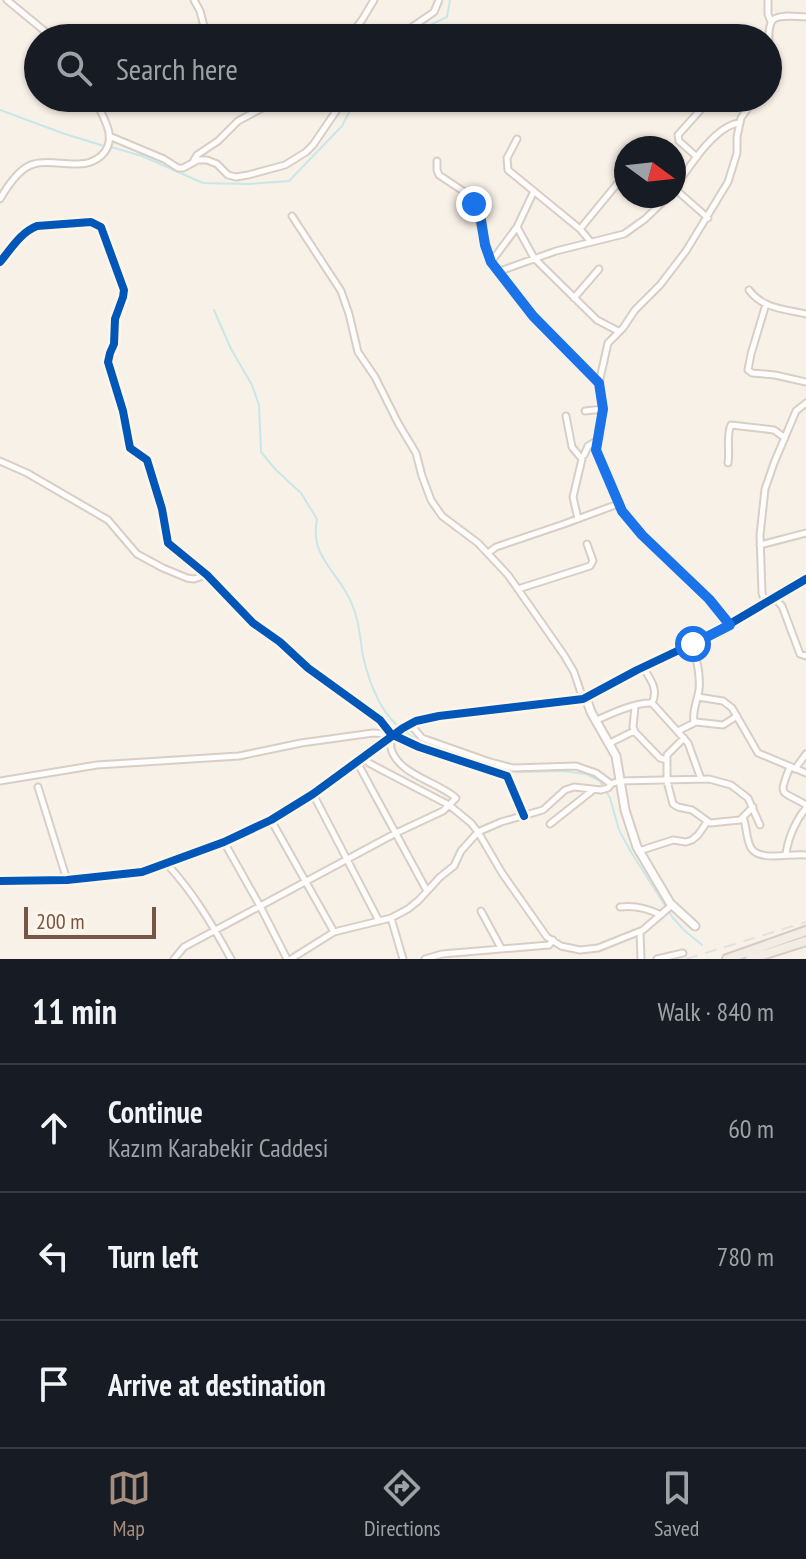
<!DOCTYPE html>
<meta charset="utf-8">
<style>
:root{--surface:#171b24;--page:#242831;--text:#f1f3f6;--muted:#9ea1a6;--line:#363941;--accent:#a48c7e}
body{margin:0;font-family:"PT Sans Narrow",sans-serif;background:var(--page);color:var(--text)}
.compass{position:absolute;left:614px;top:136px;width:72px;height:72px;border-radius:50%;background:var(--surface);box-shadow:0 2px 6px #0004;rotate:105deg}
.scale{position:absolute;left:24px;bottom:20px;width:132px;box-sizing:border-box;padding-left:8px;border:4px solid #775646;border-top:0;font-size:22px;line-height:28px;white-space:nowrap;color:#775646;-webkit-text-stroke:6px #fff6e9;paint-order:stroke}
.stop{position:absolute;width:24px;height:24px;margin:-18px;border:6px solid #1a73e8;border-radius:50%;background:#fff}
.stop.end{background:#1a73e8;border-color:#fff;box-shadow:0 2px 8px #0008}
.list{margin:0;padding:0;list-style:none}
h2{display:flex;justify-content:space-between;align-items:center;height:104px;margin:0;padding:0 32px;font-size:34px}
h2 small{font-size:26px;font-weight:400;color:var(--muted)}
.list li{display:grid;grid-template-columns:52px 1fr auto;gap:24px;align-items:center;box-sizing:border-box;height:128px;padding:0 32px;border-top:2px solid var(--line)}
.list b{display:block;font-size:30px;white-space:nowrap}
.list p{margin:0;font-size:26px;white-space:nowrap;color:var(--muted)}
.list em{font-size:26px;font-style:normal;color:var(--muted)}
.icon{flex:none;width:44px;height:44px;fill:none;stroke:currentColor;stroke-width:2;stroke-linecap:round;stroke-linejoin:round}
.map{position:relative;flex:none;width:806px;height:959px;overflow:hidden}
.search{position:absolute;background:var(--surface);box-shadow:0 2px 6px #0004;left:24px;right:24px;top:24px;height:88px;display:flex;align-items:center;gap:20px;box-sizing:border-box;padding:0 28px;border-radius:44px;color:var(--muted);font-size:30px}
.sheet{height:488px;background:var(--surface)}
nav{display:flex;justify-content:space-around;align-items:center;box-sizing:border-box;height:112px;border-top:2px solid var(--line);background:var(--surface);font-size:22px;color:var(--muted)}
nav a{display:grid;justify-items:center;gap:4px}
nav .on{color:var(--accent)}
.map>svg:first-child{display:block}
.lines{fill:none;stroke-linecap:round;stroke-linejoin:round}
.stream{stroke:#c8e7e8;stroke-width:2}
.street-casing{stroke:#d9cec5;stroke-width:9}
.secondary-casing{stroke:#d8cdc4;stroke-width:11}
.primary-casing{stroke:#d7cbc3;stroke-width:12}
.street{stroke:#fefdfb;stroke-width:5}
.secondary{stroke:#fefdfb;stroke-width:7}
.primary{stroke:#f2ece4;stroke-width:8}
.rail{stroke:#e4e1e4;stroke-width:2;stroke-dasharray:12 8;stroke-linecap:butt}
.cycleway-casing{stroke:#fff6e9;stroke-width:13}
.cycleway{stroke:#0057b8;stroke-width:8}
.route{stroke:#1a73e8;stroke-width:10}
</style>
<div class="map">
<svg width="806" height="959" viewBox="0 0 806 959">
<rect width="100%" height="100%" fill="#f8f1e7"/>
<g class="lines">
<path class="stream" d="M409,38l13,-9 25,-12 3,-17
M0,110l65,24 39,12
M111,147l31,9 61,27 45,1 41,-3 53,-55 13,-25 3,-3
M214,310l17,39 21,36 7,20 2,47 15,18 25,23 16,26c-8,38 21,52 34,83 8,17 9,36 12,54 6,26 16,54 36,71
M403,731l21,13 63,19
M493,765l25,7 45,-1 23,3 14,7 10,17 9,32 12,22 42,66 12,13 17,14"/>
<defs>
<path id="street" d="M7,0l46,38
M194,0l6,11 7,27
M768,0v14l3,8
M348,38l14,-18 12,-20
M396,38l38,-26 5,-12
M768,75c4,-14 -4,-49 6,-56 8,-5 23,-2 32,-2
M247,98l11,11
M109,136l55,23 14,9h5l15,-8h9l10,4 11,11 8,2 12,-2 37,-10 21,-13 7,-7 32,-47
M517,139l-10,19 1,12 72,59 10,12
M697,157l-18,-16 -1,-6 33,-37
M437,161v9l2,5 24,16 13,18 15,53 42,54 65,66
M193,162l4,-7 21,-14 20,-20 43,-23
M674,188l34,30
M674,189c14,-20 40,-63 65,-66
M0,199c7,-12 20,-32 34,-35 14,-4 30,1 44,0 18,0 34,-12 31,-31 -2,-12 -10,-24 -15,-35
M292,216l49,75 8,23 9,38 17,25 23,46 18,30 6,23 9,24 11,16 36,27 30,32 56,80 10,17 9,27
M517,227l17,31 63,62 21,11
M580,229l46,-56
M0,262c11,-13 21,-30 37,-36l54,-4 10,5 23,63 -1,7 -8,22 -1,25 -4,9 -2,9 15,49 7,37 17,12 15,49 6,34 39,32 46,48 27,19 28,26 72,52 11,14 28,13 88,29 17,40
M491,262l26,-35 17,-36
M500,271l56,-20 68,-17 21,-15 24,-23
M749,290c14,19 36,19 57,24
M574,298l25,-29
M766,304l-15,50 -3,16 4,3 23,2 31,7
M585,411l18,-2
M566,416l6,31 10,12 -9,38 5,22
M584,455l4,-9 10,-6
M0,461l27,12 81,47 29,34 26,14 24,10 7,1 12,-4
M728,463c2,-11 -2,-28 3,-38l43,5 11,8
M760,545l46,-12
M488,553l8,-6 68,-23 54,-20
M518,589l72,-23 3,-5 -6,-17
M774,598l8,8 18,48 6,2
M765,603l-3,-10 -2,-58 5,-46 9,-26 22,-52 10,-8
M729,624l-20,-25 -67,-64 -20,-24 -26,-61 7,-41 -4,-26 9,-40 15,-15 12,-18 25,-25 26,-34 42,-69 9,-29v-16l4,-19 14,-20
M693,644c3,15 8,31 6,46 -2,12 -7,21 -5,32
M643,667c7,12 16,22 9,36
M698,697l25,4 9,7 26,45 48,20
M635,707l-2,20 2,5 25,26 7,2
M597,720c15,-7 39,-18 55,-17l36,40 13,36
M410,724l12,14 68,24 23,6 63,-2 20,7 15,11
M678,731l18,-9 27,3 14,-9
M684,738l-17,17v26l6,23 5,3 14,3 18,13 30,-3 13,-13
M610,743l24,-12
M363,756l6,7 13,7 67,35 22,18 7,9 24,41 45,64 14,9 19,4 18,-2 45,-18 29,-25
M357,762l70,129
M790,767c-13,31 -8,23 16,38
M795,769l11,-15
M0,781l97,-16 142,-9 62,-13 72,-10 18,1c0,5 -1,9 0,14 6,26 47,34 65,50l-13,13 -47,22 -212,114 -10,12
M38,787l29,93
M313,794l66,127
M743,817c4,10 3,22 8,31 9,14 39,5 55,7
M271,820l63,112
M550,824l43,-34
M224,842l36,64 27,53
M639,851l34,-11 13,2 6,-2 6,-5 9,-13
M786,854c2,-16 10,-34 20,-46
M166,863c27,29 46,61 65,96
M620,907c15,-2 27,1 41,8
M481,911l20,37
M391,918l12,41
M640,932l1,27
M291,959l43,-27 57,-14 17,-9 11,-9 21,-23 14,-11 7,-15 17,-19 23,-10 42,-12 22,-20 9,-3 27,3 7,-2 3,-4 8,-3 90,-2 22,6 17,13 12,27
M425,959l17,-5 107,-9 4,-5
M657,959l26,-6"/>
<path id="secondary" d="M586,698l5,14 25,44 9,54 12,37 33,56 25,23
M0,881l67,-1 75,-8 82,-30 47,-22 42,-26 90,-66 13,-7 23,-5 144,-17 54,-29 74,-35 95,-56"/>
<path id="primary" d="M727,959l79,-28
M750,959l56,-18"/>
</defs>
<use href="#street" class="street-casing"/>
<use href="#secondary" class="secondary-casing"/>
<use href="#primary" class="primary-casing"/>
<use href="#street" class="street"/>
<use href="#secondary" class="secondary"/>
<use href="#primary" class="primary"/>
<path class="rail" d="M686,959l120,-37"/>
<defs>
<path id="cycleway" d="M0,262c11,-13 21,-30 37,-36l54,-4 10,5 23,63 -1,7 -8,22 -1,25 -4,9 -2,9 15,49 7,37 17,12 15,49 6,34 39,32 46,48 27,19 28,26 72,52 11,14 28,13 88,29 17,40
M0,881l67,-1 75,-8 82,-30 47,-22 42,-26 90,-66 13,-7 23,-5 144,-17 54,-29 74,-35 95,-56"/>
</defs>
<use href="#cycleway" class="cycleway-casing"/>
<use href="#cycleway" class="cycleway"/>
</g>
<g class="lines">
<path class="route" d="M474,204l7,16 4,25 6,17 42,54 66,67 4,26 -7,41 26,61 20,24 67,64 21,26 -37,19"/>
</g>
</svg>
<svg class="compass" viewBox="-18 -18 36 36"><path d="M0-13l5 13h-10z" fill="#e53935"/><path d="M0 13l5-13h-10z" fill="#9ea1a6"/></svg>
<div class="scale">200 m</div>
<div class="stop" style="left:693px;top:644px"></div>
<div class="stop end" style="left:474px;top:204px"></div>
<div class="search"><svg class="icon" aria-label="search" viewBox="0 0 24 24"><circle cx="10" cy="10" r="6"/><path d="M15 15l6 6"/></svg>Search here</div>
</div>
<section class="sheet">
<h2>11 min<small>Walk · 840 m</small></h2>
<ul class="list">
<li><svg class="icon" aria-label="ahead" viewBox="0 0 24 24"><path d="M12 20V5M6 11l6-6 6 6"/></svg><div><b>Continue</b><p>Kazım Karabekir Caddesi</p></div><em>60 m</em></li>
<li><svg class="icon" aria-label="left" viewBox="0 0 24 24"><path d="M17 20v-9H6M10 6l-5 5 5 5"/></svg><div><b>Turn left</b></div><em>780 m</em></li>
<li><svg class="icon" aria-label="arrive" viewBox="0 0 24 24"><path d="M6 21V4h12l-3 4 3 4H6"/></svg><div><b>Arrive at destination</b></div></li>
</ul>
</section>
<nav>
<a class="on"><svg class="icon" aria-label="map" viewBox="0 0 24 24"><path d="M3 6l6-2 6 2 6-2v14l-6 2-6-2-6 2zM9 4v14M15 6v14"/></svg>Map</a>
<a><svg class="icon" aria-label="directions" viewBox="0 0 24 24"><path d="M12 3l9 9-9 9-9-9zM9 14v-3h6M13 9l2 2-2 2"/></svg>Directions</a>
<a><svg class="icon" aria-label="saved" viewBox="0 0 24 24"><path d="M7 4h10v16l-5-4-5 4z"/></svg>Saved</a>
</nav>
